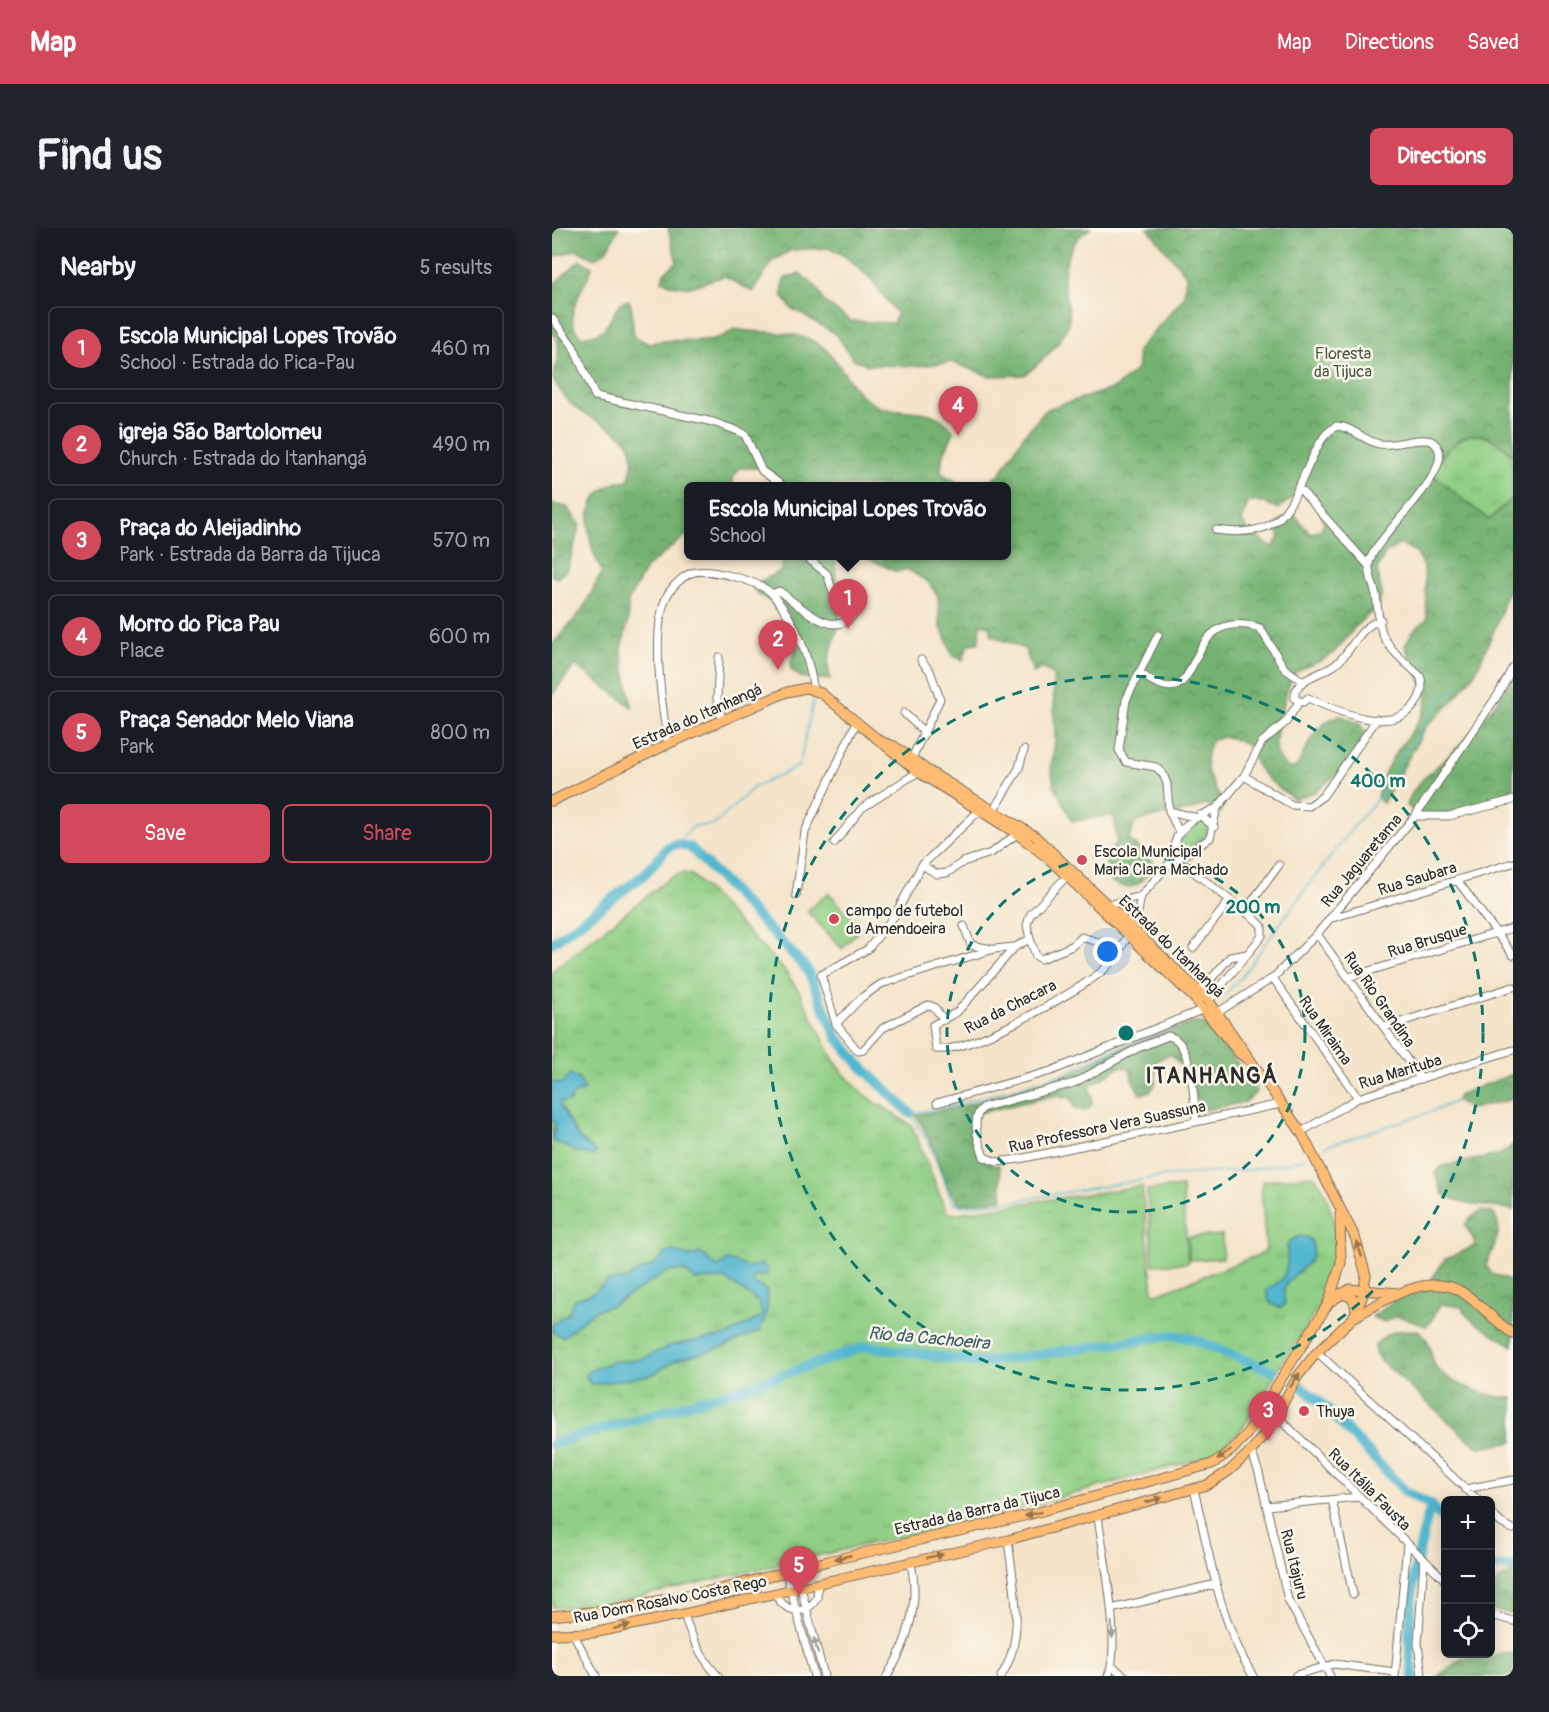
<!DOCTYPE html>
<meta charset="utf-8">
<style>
:root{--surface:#171b24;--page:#20242c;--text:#f1f3f6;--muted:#9ea1a6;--line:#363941;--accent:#d1495b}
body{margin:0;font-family:Pangolin,sans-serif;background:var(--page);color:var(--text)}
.controls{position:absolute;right:18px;bottom:18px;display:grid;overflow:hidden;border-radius:9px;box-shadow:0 3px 15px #0003}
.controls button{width:54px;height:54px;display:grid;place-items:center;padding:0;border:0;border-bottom:2px solid var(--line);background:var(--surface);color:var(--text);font:30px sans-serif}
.you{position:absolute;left:556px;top:724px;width:21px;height:21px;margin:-15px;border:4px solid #fff;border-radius:50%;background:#1a73e8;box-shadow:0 0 0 9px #1a73e833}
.badge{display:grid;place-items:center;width:39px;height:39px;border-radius:50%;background:var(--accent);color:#fff;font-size:20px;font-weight:700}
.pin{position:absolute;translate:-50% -50px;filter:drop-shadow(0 2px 3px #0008)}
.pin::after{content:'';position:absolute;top:32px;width:21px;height:18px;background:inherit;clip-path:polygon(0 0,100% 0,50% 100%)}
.popup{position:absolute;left:132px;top:254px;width:327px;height:78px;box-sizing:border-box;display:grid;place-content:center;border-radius:9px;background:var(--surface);filter:drop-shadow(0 2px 4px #0005);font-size:20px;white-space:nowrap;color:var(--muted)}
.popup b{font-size:22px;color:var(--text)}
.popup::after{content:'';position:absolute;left:50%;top:100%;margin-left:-12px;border:12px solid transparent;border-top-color:var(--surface)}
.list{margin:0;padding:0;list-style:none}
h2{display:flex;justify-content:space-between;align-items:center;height:78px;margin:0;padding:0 24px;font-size:26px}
h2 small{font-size:20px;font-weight:400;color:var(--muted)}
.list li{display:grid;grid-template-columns:39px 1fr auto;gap:18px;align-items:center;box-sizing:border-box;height:84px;margin:0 12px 12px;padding:0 12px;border:2px solid var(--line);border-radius:9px}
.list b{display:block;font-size:22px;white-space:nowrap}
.list p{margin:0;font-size:20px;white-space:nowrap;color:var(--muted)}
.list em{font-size:20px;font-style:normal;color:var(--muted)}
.actions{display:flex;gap:12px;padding:18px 24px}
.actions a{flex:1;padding:14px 0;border:2px solid var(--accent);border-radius:9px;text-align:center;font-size:21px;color:var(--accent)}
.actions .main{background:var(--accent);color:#fff}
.icon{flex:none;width:33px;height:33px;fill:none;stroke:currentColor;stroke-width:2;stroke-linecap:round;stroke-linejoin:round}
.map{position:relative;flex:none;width:961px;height:1448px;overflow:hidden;border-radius:9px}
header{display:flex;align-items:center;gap:36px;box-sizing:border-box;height:84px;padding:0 30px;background:var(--accent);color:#fff}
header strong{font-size:28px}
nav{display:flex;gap:33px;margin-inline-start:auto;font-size:21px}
.intro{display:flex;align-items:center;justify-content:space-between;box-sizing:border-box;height:144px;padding:0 36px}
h1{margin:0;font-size:42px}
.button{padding:15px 27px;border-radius:9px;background:var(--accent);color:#fff;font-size:21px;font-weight:700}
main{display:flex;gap:36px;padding:0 36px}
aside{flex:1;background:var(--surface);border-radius:9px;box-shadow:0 3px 15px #0003}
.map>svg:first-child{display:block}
.grass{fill:url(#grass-tufts);stroke:#5e7d58;stroke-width:1.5}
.forest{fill:url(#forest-crowns);stroke:#506e4e;stroke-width:1.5;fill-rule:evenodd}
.park{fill:url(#park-dots);stroke:#5e7d58;stroke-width:1.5}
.pitch{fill:#90cf85;stroke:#5e7d58;stroke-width:1.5}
.water{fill:#51b6cf;stroke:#3e707d;stroke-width:1.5}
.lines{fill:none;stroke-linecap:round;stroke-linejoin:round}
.stream{stroke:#51b6cf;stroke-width:1.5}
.river{stroke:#51b6cf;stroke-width:10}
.minor-casing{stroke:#716c62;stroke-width:9}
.major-casing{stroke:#716c62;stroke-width:11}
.minor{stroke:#fff;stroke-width:7}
.major{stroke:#ffbb71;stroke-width:9}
.oneway{fill:#95734e}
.oneway2{fill:#a0a0a0}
.ring{fill:none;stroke:#0f766e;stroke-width:3;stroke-dasharray:10 8}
.poi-dot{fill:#d1495b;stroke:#fbf7ec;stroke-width:2}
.labels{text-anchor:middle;stroke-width:5;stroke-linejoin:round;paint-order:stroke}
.park-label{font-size:16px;fill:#495c46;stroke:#fbf7ec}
.street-label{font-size:16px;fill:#2b2b2b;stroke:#fbf7ec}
.poi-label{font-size:16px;fill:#2b2b2b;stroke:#fbf7ec;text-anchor:start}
.water-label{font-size:18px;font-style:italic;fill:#385c64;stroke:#fbf7ec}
.district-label{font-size:22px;font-weight:bold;letter-spacing:1.5px;fill:#2b2b2b;stroke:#fbf7ec}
.centre{fill:#0f766e;stroke:#fbf7ec;stroke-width:3}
.ring-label{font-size:18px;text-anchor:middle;font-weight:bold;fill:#0f766e;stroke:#fbf7ec;stroke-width:5;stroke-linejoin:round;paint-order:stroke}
</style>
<header>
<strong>Map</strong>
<nav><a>Map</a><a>Directions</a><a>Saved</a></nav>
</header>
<div class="intro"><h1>Find us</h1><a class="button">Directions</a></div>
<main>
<aside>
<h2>Nearby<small>5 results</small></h2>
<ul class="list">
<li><span class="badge">1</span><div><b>Escola Municipal Lopes Trovão</b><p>School · Estrada do Pica-Pau</p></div><em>460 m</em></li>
<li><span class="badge">2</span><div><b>igreja São Bartolomeu</b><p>Church · Estrada do Itanhangá</p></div><em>490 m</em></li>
<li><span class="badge">3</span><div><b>Praça do Aleijadinho</b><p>Park · Estrada da Barra da Tijuca</p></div><em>570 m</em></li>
<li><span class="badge">4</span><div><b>Morro do Pica Pau</b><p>Place</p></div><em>600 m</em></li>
<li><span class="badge">5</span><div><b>Praça Senador Melo Viana</b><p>Park</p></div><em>800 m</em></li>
</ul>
<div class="actions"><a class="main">Save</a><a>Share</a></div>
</aside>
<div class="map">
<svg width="961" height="1448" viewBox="0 0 961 1448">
<defs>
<pattern id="grass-tufts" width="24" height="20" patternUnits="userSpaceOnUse" patternTransform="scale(1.5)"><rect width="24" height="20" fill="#90cf85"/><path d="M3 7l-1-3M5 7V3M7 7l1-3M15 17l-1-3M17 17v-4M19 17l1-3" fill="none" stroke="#7cb273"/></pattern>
<pattern id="forest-crowns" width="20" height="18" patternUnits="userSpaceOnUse" patternTransform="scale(1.5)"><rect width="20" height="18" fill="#74b272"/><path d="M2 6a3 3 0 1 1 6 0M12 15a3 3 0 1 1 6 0" fill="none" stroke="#5f915e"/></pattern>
<pattern id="park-dots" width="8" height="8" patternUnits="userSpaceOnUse" patternTransform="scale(1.5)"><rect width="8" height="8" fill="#90cf85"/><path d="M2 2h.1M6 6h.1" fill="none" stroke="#7cb273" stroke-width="1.8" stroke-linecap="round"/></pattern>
</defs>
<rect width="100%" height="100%" fill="#fbf7ec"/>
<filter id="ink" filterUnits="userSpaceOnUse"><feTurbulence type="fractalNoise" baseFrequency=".0167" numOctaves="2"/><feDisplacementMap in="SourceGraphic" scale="12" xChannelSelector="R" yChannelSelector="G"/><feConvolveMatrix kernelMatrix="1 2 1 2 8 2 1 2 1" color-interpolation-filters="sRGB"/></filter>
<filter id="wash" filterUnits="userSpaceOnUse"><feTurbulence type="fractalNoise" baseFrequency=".008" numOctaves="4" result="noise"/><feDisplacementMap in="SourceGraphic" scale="24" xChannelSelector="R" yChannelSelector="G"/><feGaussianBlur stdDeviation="1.35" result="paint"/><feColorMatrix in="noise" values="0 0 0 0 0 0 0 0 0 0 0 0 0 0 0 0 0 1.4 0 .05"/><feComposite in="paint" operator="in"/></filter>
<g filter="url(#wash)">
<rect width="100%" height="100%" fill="#f4e4c9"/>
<path class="grass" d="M919,206c19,2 29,8 42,22v41l-24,23 -58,-47c11,-18 20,-31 40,-39z
M131,645l9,2 92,95 16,23 33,66 12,16 18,19 49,32 34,84 5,4 191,-28 11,106 4,2 104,-40 5,-4 -5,-65 3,-4 49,-6c10,9 14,23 18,36 20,62 -19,105 -50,154 -14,23 -26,50 -44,69l-21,18 -17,7 -198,55 -404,92 -45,1v-636l119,-94z"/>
<path class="forest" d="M0,0h67l-13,23 -12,8 -17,-9 -25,7z
M116,0h423c-24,13 -29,40 -26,65 1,9 6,20 4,28 -7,24 -27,39 -44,54l-36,1 -38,-14 -34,4 -49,-1 -15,-6 -17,-25 -45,-26 -9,-13 2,-16 15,-6 18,15 6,13 28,20 42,2 4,-9 -26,-35 -25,-22 -16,-9 -39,2 -19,11 -19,31 -28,-16c-26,6 -36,19 -63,4l2,-7 13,-11z
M596,0h365v228c-35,-38 -59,-21 -82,17l58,47 24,-23v80l-17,49 -20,45 -24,31 -26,25 -43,76 -6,-6c3,-12 7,-24 13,-35 10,-18 38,-46 37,-65 0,-5 -19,-40 -22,-52l8,-14 14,-12 -3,-52 -8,-15 -16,-8 -14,9 -9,17 5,24 -5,16c-21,9 -28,29 -45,44 -12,11 -31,10 -41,24 -5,23 -31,79 0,91l6,-3c12,-22 17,-42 43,-51l20,9 6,9 -22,35 -29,24 -21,7c-22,-16 -39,-27 -46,-54 -14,-6 -23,-12 -37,-4 -12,27 1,41 13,63l-4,9 -15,-9c-22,13 -47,8 -70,19l-6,17 21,16 4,9c-14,20 -21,29 -44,16 -5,-18 -7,-27 7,-39l-3,-26c-15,-1 -27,4 -42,5l-18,-36 -3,-19 4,-26 -2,-66 -11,-6 -9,5 -8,-24 -33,-13 -2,-10 -10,-2 -1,19 -11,1 -5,16 -10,-4 -13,-31 -2,-29 -10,-14 -21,-13 -10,3 -34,-16h144v-70h-27l20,-12 24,-39 23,-26 68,-21 23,-20 -1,-17 47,-54 2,-22zM748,263l19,17 5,15 -4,7 -10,4 -17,-21 -13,7 -5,7 5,9 -7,11c-10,-3 -14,-12 -25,-16l-6,-10 6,-19h14l17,7z
M28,32l12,7c-7,22 -34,51 -10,70 30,-4 23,-15 39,-34l8,-3c6,12 1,24 6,37l14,7c27,-9 63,5 85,-15 26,5 53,1 77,11 27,11 33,43 56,60 29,21 62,-2 87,32l-12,26 -1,15 22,13h-184c-5,-19 -22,-19 -39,-18l-6,8 -2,10h-43v47l-42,34 -19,34v22l-7,26 11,58 -57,-42 -23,30v-50l31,-36 19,-37c-18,-36 -25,-84 26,-92 19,-46 -23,-51 -52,-72 -10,-8 -17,-19 -23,-29 2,-14 12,-36 -1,-46v-47z
M0,276l15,3 13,17 -12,45 -11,9 -5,-2z
M232,328h56l-5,7 5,59 -12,39 2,19 -29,-3 -10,-7c-2,-9 2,-11 4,-19 3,-14 -4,-28 -8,-41l-28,-15 -8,-9 30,-15z
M961,447v121l-41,15 -50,6 -15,-11c5,-24 32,-39 48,-56 20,-22 45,-48 58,-75z
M640,795h13l50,61 2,7 -11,11 -40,8 -15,-20 -5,-19 -16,-17 -14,7 -1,23 -4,7 -11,3 -8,-15 -2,-11 -11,-1 -29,19c0,13 8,18 -6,25l-9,-2 -5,-12 -7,1 -6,-3 -83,19c-7,14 4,33 10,47l8,4h7l4,34 -42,5c-21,-15 -24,-63 -46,-89l49,-9 107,-32 45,-24z
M961,846v25l-42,10 -15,-8 2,-6z
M961,917v65c-28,-6 -45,-2 -70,-16l-8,-21 8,-7 56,-11z
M929,983l12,2c13,17 -1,35 -7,53l6,8 21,8v64c-13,-9 -48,-25 -51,-39l-22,-3 -9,18 -5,4 -29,-10 -12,6 -13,-5 24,-18 28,-8 21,-32 30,-13v-4l-10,-17 5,-7z
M866,1102c13,10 11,19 16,33 7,19 60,36 79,35v44l-31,6 -8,-4 -93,-83 -6,-8v-8c15,-16 22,-14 43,-15z
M961,1344v42l-22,-4v-20l9,-11z
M961,1425v23h-75l23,-17z"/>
<path class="park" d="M648,591l7,6 1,10 -18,14h-9l-2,-2c2,-10 10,-25 21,-28z"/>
<path class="pitch" d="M277,665l32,35 -19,21 -35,-38z
M630,959l6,76 -35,2 -6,-75z
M670,1007l1,23 -34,2 -1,-23z"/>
<path class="water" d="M18,846l10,6 4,10 -11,5 -3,7h-10v4l18,31 18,15 -2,4 -20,-5 -22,-11 4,-16 -4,-4v-38l11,1z
M747,1008l8,1 5,5c7,25 -21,27 -28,48 -1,4 1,10 1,15l-6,3 -9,-5 -4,-12c4,-5 8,-6 13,-9 12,-11 6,-28 9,-40z
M120,1023c11,3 18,8 28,2l18,14 10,-7 21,7 13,-3 5,5v6l-14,2v5l14,9c2,14 -1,28 -8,40l-38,17 -43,11 -26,16 -61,10 -5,-9 3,-5 22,-9 27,-2 35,-15 55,-10 34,-19 -3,-14 -34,-23 -30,1 -12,-10 -16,2 -54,33 -19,6 -31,26 -9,-4 -2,-8 17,-13 4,-12 22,-8 13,-11 20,-2c8,-10 15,-8 25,-14 8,-5 8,-12 19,-14z"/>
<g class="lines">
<path class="stream" d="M131,608l11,-10 20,-1 39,-37 46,-22 14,-64
M671,768l16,-16 64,-88 59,-76 14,-15 20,-28 8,-21 11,-10 27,-46 16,-8
M629,796l-64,24 -53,26 -120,34 -34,5 19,30 23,58 9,5 53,-5 151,-25 84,-6 55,-11
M772,919l107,-35 23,-10"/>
<path class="river" d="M0,715l92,-68 24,-28 9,-3 13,3 117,122 30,68 21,26 52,50
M746,1156l26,22 82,86 25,13 15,18
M0,1216l198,-58 117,-40 113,17 193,-28 19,4 81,32
M939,1338l22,1
M861,1448c-10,-58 2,-115 18,-171"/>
</g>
</g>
<g filter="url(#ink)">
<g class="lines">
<defs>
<path id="minor" d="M0,90l21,28 22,50 118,26 25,9 7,4 17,36 21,15
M746,259l70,78
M664,302c70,10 72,-23 98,-76 6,-12 11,-22 23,-28 16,1 27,15 42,18 14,3 44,-9 54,-2 32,24 -61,94 -64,122 -1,9 5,22 7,31 2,12 2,29 7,40 8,17 24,29 37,41 4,9 1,19 -4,27 -23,34 -79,8 -108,-5
M220,366l7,-3c18,12 55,51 75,23l-2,-5 -18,-14 -7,-21 -22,-18
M606,407l-32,65 -7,50 7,12 30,5 7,7 4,10 2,27 10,21
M167,429l-2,42 5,21
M587,444c73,57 34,-70 121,-44l25,41 19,13
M756,470l-5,4 -8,-3c-3,-20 28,-25 40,-34 18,-14 22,-38 46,-45
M352,485l21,20
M116,516c-6,-36 -18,-118 0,-150 4,-7 15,-18 23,-21 17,-6 70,8 82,22 23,27 36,62 41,96
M359,532l29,-61 -10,-28 -9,-11
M692,548l48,29 17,1 14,-10 54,-77
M441,583l26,-43 5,-18
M617,583l25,6
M648,587l14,12
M863,588h34l64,-16
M282,615l28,-35 56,-36
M370,637l15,9 10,-1 16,-11 28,-9 26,-19
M515,648l-37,39 -3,10 3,14 -15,8 -58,65 -24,13 3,24c32,5 139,-56 165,-77 13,-10 20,-24 27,-37
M905,652l56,75
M244,667l9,-63 52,-111
M557,677l32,-9
M693,683l34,-46
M585,689l4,-21 34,-39 12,-3 23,-16 7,-30 27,-32 18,-34 24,-20 13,-20
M777,691l184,-56
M412,698l7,19 20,4
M765,706l104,145
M478,711l6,17 5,3 31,-13 10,-9 16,5
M641,720l37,-48
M797,749l164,-49
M721,750l85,120
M646,766l32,-37 17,-3
M657,773l53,-65v-10l-6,-6 -74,-57 -8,-9c-2,-26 23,-38 43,-46
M666,784l55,-34 44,-44 98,-118 84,-123 14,-26
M392,792l-10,-13 -6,-2 -45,23 -20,22 -5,1 -22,-27 -15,-49 47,-26 27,-34 27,-50 57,-54
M284,796l25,-26 20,-14 113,-35 21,-2
M833,799l128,-40
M385,875l114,-32 153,-62
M644,894c-2,-20 -3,-83 -28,-86l-30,12 -64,35 -90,24c-15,10 -5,36 0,50l13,5 22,-3 262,-55
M749,904l57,-34 155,-48
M765,1124l161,148
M724,1187l170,166
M699,1223l8,22 29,127 42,76
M642,1261c15,63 25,132 59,187
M913,1261l48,-9
M780,1272l21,94
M715,1278l91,-9
M939,1285l10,10 12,6
M546,1289c5,35 24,130 10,159
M244,1341l28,107
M236,1343v9l26,96
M223,1365c9,19 30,25 42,5l1,-15
M559,1381l105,-25
M132,1386c7,23 17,44 34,62
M939,1387l22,6
M22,1407l22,41
M561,1439l12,9
M744,1447l38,-11 61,8
M335,1448c21,-32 34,-77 23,-115
M449,1448c26,-40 12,-91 7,-136
M843,1448l12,-132
M870,1448l-4,-33 6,-83"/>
<path id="major" d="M0,573l116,-57 119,-52 19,-4 15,5 97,79 99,62 32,25 145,139 45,55 12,9
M789,1065l13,6 2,12
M776,1075l22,-14 49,4
M801,1090c29,-17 75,-47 109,-26 18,12 33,29 51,42
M0,1388l57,-6 111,-21 108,-28 196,-45 188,-52 20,-14 14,-15 82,-131 13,-41 -1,-49
M0,1406l41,-1 91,-19 324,-74 199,-55 22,-14 22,-20 19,-24 28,-51 19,-24 36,-34 9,-20 4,-23 -11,-38 -54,-105 -92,-131 -174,-165 -108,-66 -33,-24 -14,-5"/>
</defs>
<use href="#minor" class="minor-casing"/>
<use href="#major" class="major-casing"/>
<use href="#minor" class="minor"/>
<use href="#major" class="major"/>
</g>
<defs><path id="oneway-solid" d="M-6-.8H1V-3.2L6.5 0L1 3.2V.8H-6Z" transform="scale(1.5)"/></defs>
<g class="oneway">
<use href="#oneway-solid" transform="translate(807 1021) rotate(-110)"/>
<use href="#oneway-solid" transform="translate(743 1152) rotate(-56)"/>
<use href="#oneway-solid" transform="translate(672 1227) rotate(144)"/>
<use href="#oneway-solid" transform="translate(602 1272) rotate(-16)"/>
<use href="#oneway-solid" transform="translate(481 1286) rotate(165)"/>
<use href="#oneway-solid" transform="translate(383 1328) rotate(-12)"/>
<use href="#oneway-solid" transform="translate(291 1329) rotate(167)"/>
<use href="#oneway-solid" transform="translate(70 1399) rotate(-12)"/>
</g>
<g class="oneway2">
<use href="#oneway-solid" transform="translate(560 1402) rotate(87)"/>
<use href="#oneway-solid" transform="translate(264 1418) rotate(-105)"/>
</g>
</g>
<g class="ring">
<circle cx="574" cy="805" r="179"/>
<circle cx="574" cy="805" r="357"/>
</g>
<g class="poi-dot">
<circle cx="530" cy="632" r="6"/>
<circle cx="282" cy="691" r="6"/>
<circle cx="752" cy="1183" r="6"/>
</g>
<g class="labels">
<g class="park-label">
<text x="791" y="131">Floresta<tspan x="791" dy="18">da Tijuca</tspan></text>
</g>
<g class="street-label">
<text transform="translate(145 488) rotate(-24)" y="6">Estrada do Itanhangá</text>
<text transform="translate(809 632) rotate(-50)" y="6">Rua Jaguaretama</text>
<text transform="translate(865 650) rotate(-17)" y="6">Rua Saubara</text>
<text transform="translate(875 712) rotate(-17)" y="6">Rua Brusque</text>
<text transform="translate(620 718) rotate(44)" y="6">Estrada do Itanhangá</text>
<text transform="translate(828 771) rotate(55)" y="6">Rua Rio Grandina</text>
<text transform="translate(458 778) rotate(-27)" y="6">Rua da Chacara</text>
<text transform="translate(774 802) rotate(55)" y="6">Rua Miraima</text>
<text transform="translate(848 843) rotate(-17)" y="6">Rua Marituba</text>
<text transform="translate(555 898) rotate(-12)" y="6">Rua Professora Vera Suassuna</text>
<text transform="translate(818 1261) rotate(45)" y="6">Rua Itália Fausta</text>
<text transform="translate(425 1282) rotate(-13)" y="6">Estrada da Barra da Tijuca</text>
<text transform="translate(743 1336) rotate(76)" y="6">Rua Itajuru</text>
<text transform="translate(118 1371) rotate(-11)" y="6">Rua Dom Rosalvo Costa Rego</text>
</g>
<g class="poi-label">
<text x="542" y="629">Escola Municipal<tspan x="542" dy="18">Maria Clara Machado</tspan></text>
<text x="294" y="688">campo de futebol<tspan x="294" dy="18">da Amendoeira</tspan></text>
<text x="764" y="1189">Thuya</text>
</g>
<g class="water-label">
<text transform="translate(377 1110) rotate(5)" y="6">Rio da Cachoeira</text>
</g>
<g class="district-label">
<text x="660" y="855">ITANHANGÁ</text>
</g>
</g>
<circle cx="574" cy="805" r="9" class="centre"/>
<g class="ring-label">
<text x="826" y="559">400 m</text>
<text x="701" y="685">200 m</text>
</g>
</svg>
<div class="controls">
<button>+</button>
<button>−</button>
<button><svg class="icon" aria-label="locate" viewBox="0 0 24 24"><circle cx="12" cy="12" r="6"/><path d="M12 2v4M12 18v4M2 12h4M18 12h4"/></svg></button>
</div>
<div class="you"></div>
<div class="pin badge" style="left:296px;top:401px">1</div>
<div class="popup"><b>Escola Municipal Lopes Trovão</b>School</div>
<div class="pin badge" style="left:226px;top:442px">2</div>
<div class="pin badge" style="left:716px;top:1213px">3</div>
<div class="pin badge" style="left:406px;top:208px">4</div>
<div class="pin badge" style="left:247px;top:1368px">5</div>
</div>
</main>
